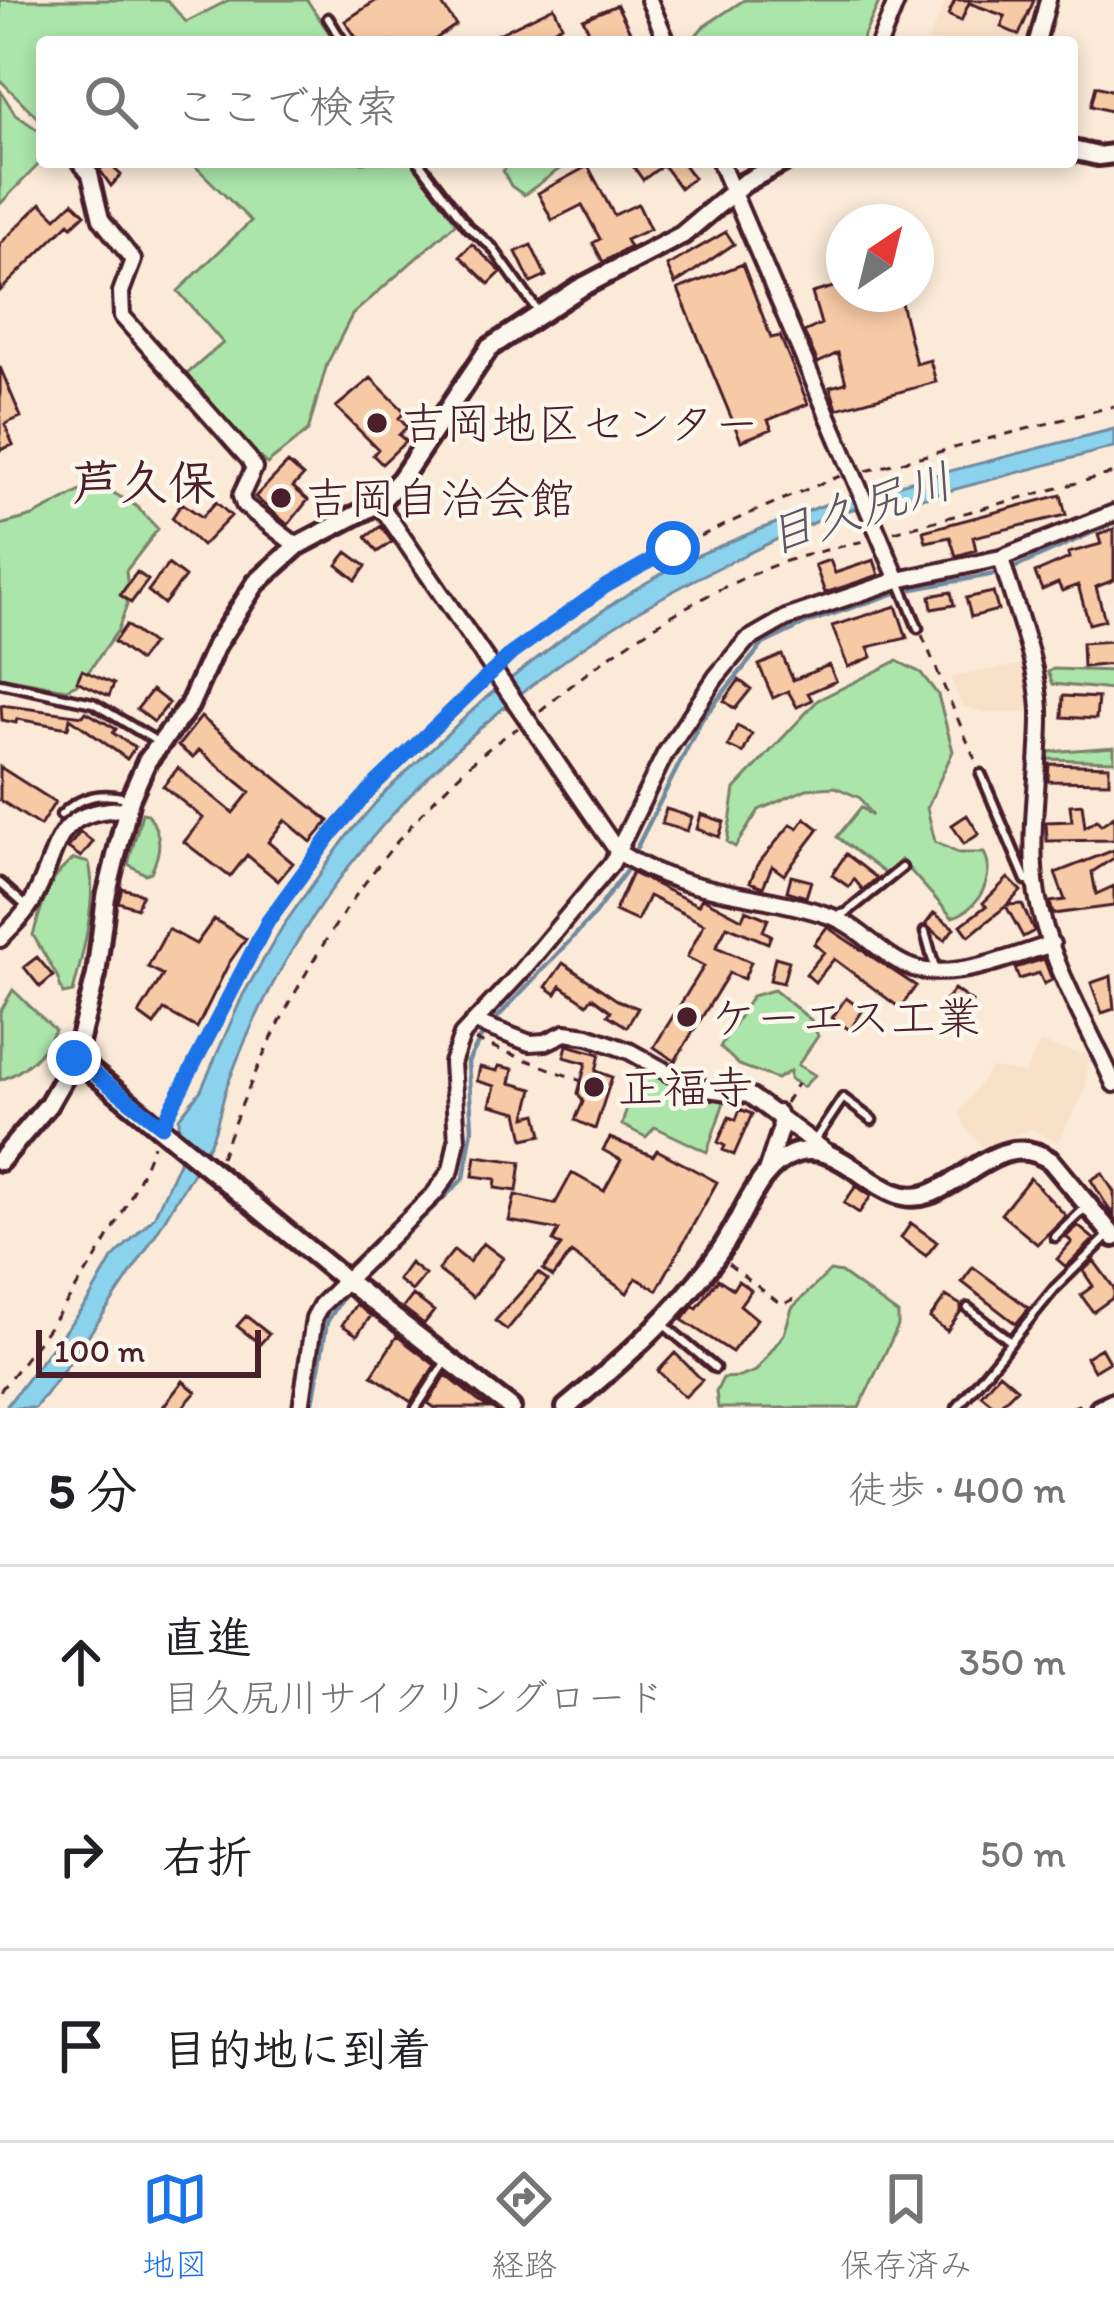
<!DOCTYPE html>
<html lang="ja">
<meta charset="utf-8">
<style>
:root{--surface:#fff;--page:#f2f2f2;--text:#202124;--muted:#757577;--line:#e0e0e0;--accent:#1a73e8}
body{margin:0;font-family:Itim,"Klee One",sans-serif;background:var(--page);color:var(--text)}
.compass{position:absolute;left:826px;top:204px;width:108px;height:108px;border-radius:50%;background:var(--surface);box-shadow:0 6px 18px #0003;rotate:35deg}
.scale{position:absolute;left:36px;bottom:30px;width:225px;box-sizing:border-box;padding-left:12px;border:6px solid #4a1f2b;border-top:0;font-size:33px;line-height:42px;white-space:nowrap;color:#4a1f2b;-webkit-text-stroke:9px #fbf7ec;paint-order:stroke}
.stop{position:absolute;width:36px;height:36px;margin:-27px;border:9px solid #1a73e8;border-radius:50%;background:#fff}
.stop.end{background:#1a73e8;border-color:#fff;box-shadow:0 3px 12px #0008}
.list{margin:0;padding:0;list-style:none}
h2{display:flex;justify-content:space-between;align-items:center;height:156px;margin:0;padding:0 48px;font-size:51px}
h2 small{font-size:39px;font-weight:400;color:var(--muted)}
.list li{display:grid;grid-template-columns:78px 1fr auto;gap:36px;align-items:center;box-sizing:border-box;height:192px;padding:0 48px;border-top:3px solid var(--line)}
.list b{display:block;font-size:45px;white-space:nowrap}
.list p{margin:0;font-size:39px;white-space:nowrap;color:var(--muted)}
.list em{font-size:39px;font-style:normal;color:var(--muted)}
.icon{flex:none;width:66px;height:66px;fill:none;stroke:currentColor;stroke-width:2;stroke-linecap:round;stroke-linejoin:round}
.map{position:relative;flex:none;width:1114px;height:1408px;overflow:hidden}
.search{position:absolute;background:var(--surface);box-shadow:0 6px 18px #0003;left:36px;right:36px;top:36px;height:132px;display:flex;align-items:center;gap:30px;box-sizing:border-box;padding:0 42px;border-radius:12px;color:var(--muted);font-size:45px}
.sheet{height:732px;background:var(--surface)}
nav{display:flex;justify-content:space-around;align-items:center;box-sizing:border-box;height:168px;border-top:3px solid var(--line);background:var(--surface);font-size:33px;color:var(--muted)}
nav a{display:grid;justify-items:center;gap:6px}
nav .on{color:var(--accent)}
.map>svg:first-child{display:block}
.built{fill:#f9e0c8}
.green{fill:#abe5aa;stroke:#7a826a;stroke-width:3}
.water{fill:#8bd2ed;stroke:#718a9f;stroke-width:3}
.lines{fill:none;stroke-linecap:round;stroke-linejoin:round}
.stream{stroke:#718a9f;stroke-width:4.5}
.building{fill:#f7caa6;stroke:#4a1f2b;stroke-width:3}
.service-casing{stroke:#4a1f2b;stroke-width:15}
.minor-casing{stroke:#4a1f2b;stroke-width:22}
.tertiary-casing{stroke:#4a1f2b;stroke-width:26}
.path{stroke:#4a1f2b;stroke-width:3;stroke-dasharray:9 9;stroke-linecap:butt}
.service{stroke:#fbf7ec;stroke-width:6}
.minor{stroke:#fbf7ec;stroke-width:14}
.tertiary{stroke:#fbf7ec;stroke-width:16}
.route{stroke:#1a73e8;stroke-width:15}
.poi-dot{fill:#4a1f2b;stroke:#fbf7ec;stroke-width:4.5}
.labels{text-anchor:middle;stroke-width:9;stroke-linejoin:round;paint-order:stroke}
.poi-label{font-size:45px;fill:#4a1f2b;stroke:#fbf7ec;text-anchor:start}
.neighbourhood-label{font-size:48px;font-weight:bold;fill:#4a1f2b;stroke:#fbf7ec}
.water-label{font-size:48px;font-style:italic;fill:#5e5565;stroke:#fbf7ec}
</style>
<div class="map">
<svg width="1114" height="1408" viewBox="0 0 1114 1408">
<rect width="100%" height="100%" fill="#faead7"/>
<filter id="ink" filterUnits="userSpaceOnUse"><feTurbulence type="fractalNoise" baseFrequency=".00833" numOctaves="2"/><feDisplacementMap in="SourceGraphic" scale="24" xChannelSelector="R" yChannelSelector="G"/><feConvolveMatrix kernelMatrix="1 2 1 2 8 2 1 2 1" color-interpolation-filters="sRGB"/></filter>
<g filter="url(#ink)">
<path class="built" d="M947,0h96l-15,42h-101z
M1020,665l11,27v20l-44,1 -25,-7 -11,-29z
M1040,1043l49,13 -4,34 -27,52 -28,-13 -48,18 -18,-22 -4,-14 31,-43 34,5z"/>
<path class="green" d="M0,0h167l19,22 43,-22h78l28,42h-293v80l-42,-42z
M744,0h136l-19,42h-171l13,-15z
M0,90l15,24 27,19v28l-42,43z
M191,162h224l41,61 -104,92 -25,49 -19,67 -41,33 -86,-85 42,-36 -45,-52 73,-70z
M508,162h61l-45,33 -13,-9 -8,-15z
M96,483l40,23 22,23 -32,42 3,28 -11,31 -37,52 -15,7 -66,-12v-152l33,-9z
M897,661l24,12 17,22 15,56 -26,57 8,34 23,11h26c13,22 -7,59 -32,64l-51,-57 -15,14 -49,-37 24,-30 11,9 -12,-18 -25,-11 -28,2 -48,21 -24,37 -8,-5 8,-53 83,-89z
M1053,669l61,2v19l-61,-6 -5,-12z
M1114,747v14l-66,-2 1,-7z
M142,813l6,1c14,21 14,35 3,58l-6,2 -17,-10z
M74,859l15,4c9,33 -7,95 -16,129l-10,2 -6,-18 -24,-41c9,-29 15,-59 41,-76z
M13,990l42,40c-11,22 -31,43 -55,50v-68z
M774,990l37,30 7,16 -20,29 17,10 -12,12 -13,-8v-8l-13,8 -38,-14 -19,-18 32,-51z
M642,1066l51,27 32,6 -18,53 -52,-25 -9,10 -24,-12 15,-56z
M830,1271l11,2 57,41v12l-39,82h-141l-2,-16 7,-14 17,-1 16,-6 28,-37 8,-26z"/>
<path class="water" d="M1114,429v18l-222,59c-43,-8 -122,38 -162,56 -166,78 -338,222 -433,380 -27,44 -50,91 -68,139 -7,17 -9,35 -15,52 -8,22 -24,44 -36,64 -43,74 -91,143 -143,211h-30l83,-107 24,-42 42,-42 25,-55v-44l22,-28 42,-95 40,-69 64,-90 39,-45 102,-95 83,-64 61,-41 52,-30 74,-31 79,-30z"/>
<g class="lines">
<path class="stream" d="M1014,568l100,-45
M913,589l82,-15
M634,853l68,-134 61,-75 46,-22 86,-29
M496,1019l97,-103 33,-45
M363,1276l101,-98 8,-49 -4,-67 14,-27
M312,1408l15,-86 17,-27"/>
</g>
<path class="building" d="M377,0h62l17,25 -25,17h-72l-14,-21z
M955,0h79l-15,35 -18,-8 4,-11 -36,-13 -8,18 -13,-6z
M617,5l18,37h-41l-11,-23z
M554,7l8,18 -23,12 -11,5h-46z
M1096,86l18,5v21l-23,-6z
M107,162l14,13 -10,11 -11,-16z
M630,162h52l12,16 -14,10 -17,-23 -20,15z
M588,166l26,49 24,-11 12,25 -24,11 4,7 -27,15 -10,-19 7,-4 -18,-34 -30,15 -14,-27z
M73,202l12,12 -13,12 -3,-3 -69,68v-47l41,-41 15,15z
M726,232l8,12 -59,40 -8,-18z
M472,244l29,28 -12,12 -29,-28z
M531,245l15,31 -15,7 -15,-31z
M743,264l28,74 9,-2 28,68 -40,16 4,9 -31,12 -63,-152z
M844,284v10h55l17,70 14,-4 6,22 -99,27 -7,-22 16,-4 -8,-30 -20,10 -14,-31 17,-8 -9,-31z
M0,367l21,50 -16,7 8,21 -13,5z
M371,378l34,34 -6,6 8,9 -8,8 7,6 -24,23 -9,-9 5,-6 -42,-42z
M288,463l15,13 -10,11 15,13 -20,25 -33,-28z
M1061,495l5,20 -93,22 3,13 -20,6 -6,-19 -24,5 -3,-11z
M216,502l15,14 -29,30 -30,-28 10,-15 20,14z
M381,526l11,16 -15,10 -11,-15z
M1114,529v51l-18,7 9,33 -16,4 -11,-39 -16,6 -4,-8 -16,7 -7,-17 34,-15 -1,-5 33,-9 -3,-9z
M347,552l19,14 -10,14 -19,-15z
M830,560l5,13 39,-13 5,15 -54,18 -10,-28z
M168,564l17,13 -21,27 -16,-13z
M137,572l11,8 -17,23 -11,-8z
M951,592l3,13 -22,4 -2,-13z
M993,592l5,18 -27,7 -5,-19z
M896,606l11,32 -39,9 4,10 -24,10 -16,-41z
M126,625l26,19 -13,17 -25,-19z
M1113,641l1,23 -31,3 -1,-24z
M782,655l11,25 36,-15 7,16 -28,12 4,7 -15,7 -9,-16 -15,7 -14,-33z
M82,670l32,14 -5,12 -32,-15z
M739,680l12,9 -16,20 -11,-8z
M152,690l17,13 -15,19 -17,-13z
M1063,696l35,2 -2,21 -34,-2z
M1,705l82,11 3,-4 30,17 -3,4 22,14 -8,12 -57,-41 -2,10 -51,-9 -1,4 -14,-3z
M201,717l128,104 -18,21 -26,-22 -17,22 25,21 -15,18 -31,-26 -17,22 -46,-35 19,-24 -40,-32 15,-18 55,45 17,-21 -51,-42 -6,8 -15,-12z
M737,726l15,8 -9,19 -15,-7z
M1049,764l60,2v16l-61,-1z
M0,767l55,35 -15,24 -40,-26z
M1082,804l3,23 12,-7 4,5 13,-9v24l-67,1 -1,-19 26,-1 -2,-16z
M666,809l26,8 -5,14 -25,-7z
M701,814l23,8 -5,15 -22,-8z
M967,815l12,19 -15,10 -12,-19z
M805,818l14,11 -35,46 -12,-9 -9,21 -13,-5 7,-17 34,-41 7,4z
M80,832l13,10 -12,15 -13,-9z
M1114,850v8l-22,14 4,22 18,-8v20l-61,8 -3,-12 15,-2 -10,-27z
M846,854l31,24 -14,12 -9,-11 -5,8 -17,-12z
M632,873l66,32 4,-7 40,21 4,-9 22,9 -5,12 8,4 -3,8 -41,-17 -11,21 35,15 -7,17 -15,-6 -54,88 -21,-14 50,-81 -17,-9 17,-33 -55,-28 -12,25 -22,-10z
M791,876l20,5 -5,16 -19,-6z
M1008,878l13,13 -14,14 15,-1 12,27 -11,6 -17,-31 -37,30 -8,-11 25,-19 -3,-3z
M122,888l20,6 -5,14 -19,-6z
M934,913l20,15 -9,12 -20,-15z
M214,919l32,20 -17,24 -32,65 -33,-18 -10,15 -15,-11 24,-39 -15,-8 20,-38 28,15z
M827,927l89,59 -16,22 -66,-49 -19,23 -9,-8 18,-22 -10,-8z
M37,957l16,19 -13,11 -16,-20z
M775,957l14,4 -6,22 -13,-3z
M1044,959l8,21 -8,4 -5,-11 -20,6 -4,-11z
M563,963l54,37 21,8 -11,19 -19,-12 3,-4 -19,-14 -5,7 -26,-18 -5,8 -10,-7z
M1111,976l3,33 -12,4 -11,-30z
M954,989l18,13 -10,13 -18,-13z
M846,998l17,12 -13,20 -18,-12z
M567,1045l33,9 -4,17 16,6 -17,52 -20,-9 8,-18 -5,-9 8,-30 -22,-6z
M499,1066l14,3 -3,14 23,6 -7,28 11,-3 5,21 -18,4 -6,-27 -28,-7 5,-19 -18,-5 3,-14 17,4z
M740,1109l12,5 -18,41 -11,-5 2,-4 -7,-4 11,-25 7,3z
M610,1138l43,18 4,-6 60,32 -60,108 -21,-12 -9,15 -56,-40 -18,24 -10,-7 18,-24 -8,-5 6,-11 -50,-9 6,-26 40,9 17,-31 32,18 17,-31 -18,-10z
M476,1156l45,6 -4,29 -22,-3 1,-9 -23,-3z
M1102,1173l12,19v25l-23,-37z
M1030,1178l36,38 -29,28 -36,-30z
M856,1186l15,10 -12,17 -15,-10z
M911,1223l26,19 -11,14 -25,-18z
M1078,1226l16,13 -28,28 -9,-8 15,-17 -6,-5z
M483,1243l20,15 -30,39 -35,-27 16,-20 15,12z
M1094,1261l20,27v9l-21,15 -12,-17 12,-9 -10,-15z
M410,1263l15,12 -13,16 -14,-11z
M973,1267l56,41 -13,16 -54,-42z
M538,1273l10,7 -41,50 -12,-9z
M718,1279l15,10 5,-8 13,9 -11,15 17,14 -25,33 -50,-32 11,-14 4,2z
M413,1295l21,16 -10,13 -21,-16z
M946,1296l15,9v6l-14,20 -17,-13z
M356,1304l15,12 -14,19 -15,-10z
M246,1316l23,18 -9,10 -23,-18z
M397,1336l38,29 -24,37 -39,-27z
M1101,1348l8,14 -15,9 -8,-14z
M675,1353l27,27 -17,17 -27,-26z
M999,1373l18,15 -20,20 -16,-13z
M446,1375l31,25 12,8h-54l-7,-5z
M183,1381l13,11 -14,16h-20z"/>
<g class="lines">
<defs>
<path id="service" d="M328,18l15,24
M564,42h6
M419,162l49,65 24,20 45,63
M899,581l19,47
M0,683l93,20 63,38
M981,774l45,106 7,4
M61,815c20,-20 40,-23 66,-17
M0,883l26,23
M838,915l8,-2 56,-45
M925,932l10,36
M815,1140l28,-42 29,22
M1055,1237l30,-29
M968,1308l42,33
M663,1324l52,44
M416,1408l29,-45
M957,1408l98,-120 53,-52"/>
<path id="minor" d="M649,0l18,42
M880,42l17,-42
M1037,42l11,-42
M80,162l10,12 11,45 32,41 -12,32 1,24 127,143 5,9 -13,28 3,9 53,41
M720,162l178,418
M379,503l239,349c69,45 140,39 212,64 35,12 57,50 96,55 40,5 88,-15 126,-27
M1001,558c13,47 37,105 39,152 1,61 -13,125 -3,185 12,68 50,127 77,189
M0,939c11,-12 24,-23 32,-37 30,-54 17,-92 95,-93
M475,1022l55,21 16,-1 19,-9 23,3 41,15 65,36 55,8 79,58
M766,1172l15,-45 -3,-14
M301,1408l13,-90 7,-13 114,-112 16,-23 6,-30 -5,-77 10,-28 58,-62 92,-110 53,-109 51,-77 30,-36 40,-23 112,-38 103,-22 113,-45"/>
<path id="tertiary" d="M1072,150l26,6 16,-2
M75,1058l269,221 167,129
M0,1161l48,-56 27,-47 21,-83 10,-78 24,-98 17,-38 42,-55 27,-61 40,-62 41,-37 82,-43 22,-24 88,-131 91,-60 102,-53 62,-52 39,-21
M566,1408c56,-47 118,-101 158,-163 20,-30 34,-80 72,-92 51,-15 83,59 133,41 42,-15 76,-65 122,-33l63,76
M1100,1408l14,-6"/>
</defs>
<use href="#service" class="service-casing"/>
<use href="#minor" class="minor-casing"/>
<use href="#tertiary" class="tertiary-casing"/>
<path class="path" d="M866,471l248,-65
M894,532l220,-59
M922,635l55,129
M503,661c99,-85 217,-137 337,-185
M540,712c64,-57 141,-108 220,-141 34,-15 72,-22 108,-31
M475,1040l106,41
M785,1103l12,-19
M167,1115l101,-194 65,-89 42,-49 108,-103
M221,1157c46,-123 106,-237 194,-336 30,-34 64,-69 103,-93
M728,1264l54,41 14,-7
M0,1391c58,-74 120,-157 153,-246
M1071,1408l15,-6"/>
<use href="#service" class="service"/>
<use href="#minor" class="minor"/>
<use href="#tertiary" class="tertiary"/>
</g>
</g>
<g class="lines" filter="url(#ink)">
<path class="route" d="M74,1058l88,68 106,-205 65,-89 43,-49 135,-129 95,-68 67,-38"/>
</g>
<g class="poi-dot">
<circle cx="377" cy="423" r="12"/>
<circle cx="281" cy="498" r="12"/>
<circle cx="687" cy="1017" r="12"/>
<circle cx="594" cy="1087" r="12"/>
</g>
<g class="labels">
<g class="poi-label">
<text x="401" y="439">吉岡地区センター</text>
<text x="305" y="514">吉岡自治会館</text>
<text x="711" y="1033">ケーエス工業</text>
<text x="618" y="1103">正福寺</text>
</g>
<g class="neighbourhood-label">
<text x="144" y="499">芦久保</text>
</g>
<g class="water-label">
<text transform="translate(859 508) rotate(-18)" y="17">目久尻川</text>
</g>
</g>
</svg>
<svg class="compass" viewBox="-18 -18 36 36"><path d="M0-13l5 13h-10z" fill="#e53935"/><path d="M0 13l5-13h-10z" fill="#757577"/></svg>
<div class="scale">100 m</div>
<div class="stop" style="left:673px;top:548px"></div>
<div class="stop end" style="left:74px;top:1058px"></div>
<div class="search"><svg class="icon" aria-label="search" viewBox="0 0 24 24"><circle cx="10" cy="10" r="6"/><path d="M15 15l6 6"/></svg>ここで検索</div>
</div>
<section class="sheet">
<h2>5 分<small>徒歩 · 400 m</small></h2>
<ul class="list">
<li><svg class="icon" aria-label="ahead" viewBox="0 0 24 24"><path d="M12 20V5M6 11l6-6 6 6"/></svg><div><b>直進</b><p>目久尻川サイクリングロード</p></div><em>350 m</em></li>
<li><svg class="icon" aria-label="right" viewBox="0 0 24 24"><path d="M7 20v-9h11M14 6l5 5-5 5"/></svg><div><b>右折</b></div><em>50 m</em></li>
<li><svg class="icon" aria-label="arrive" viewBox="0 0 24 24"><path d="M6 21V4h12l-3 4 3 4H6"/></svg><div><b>目的地に到着</b></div></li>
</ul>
</section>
<nav>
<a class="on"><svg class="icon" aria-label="map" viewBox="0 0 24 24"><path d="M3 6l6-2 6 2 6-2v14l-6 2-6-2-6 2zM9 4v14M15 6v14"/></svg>地図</a>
<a><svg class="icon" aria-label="directions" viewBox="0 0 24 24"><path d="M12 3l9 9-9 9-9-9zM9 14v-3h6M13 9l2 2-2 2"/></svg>経路</a>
<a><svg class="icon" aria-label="saved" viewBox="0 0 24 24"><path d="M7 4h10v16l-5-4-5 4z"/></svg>保存済み</a>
</nav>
